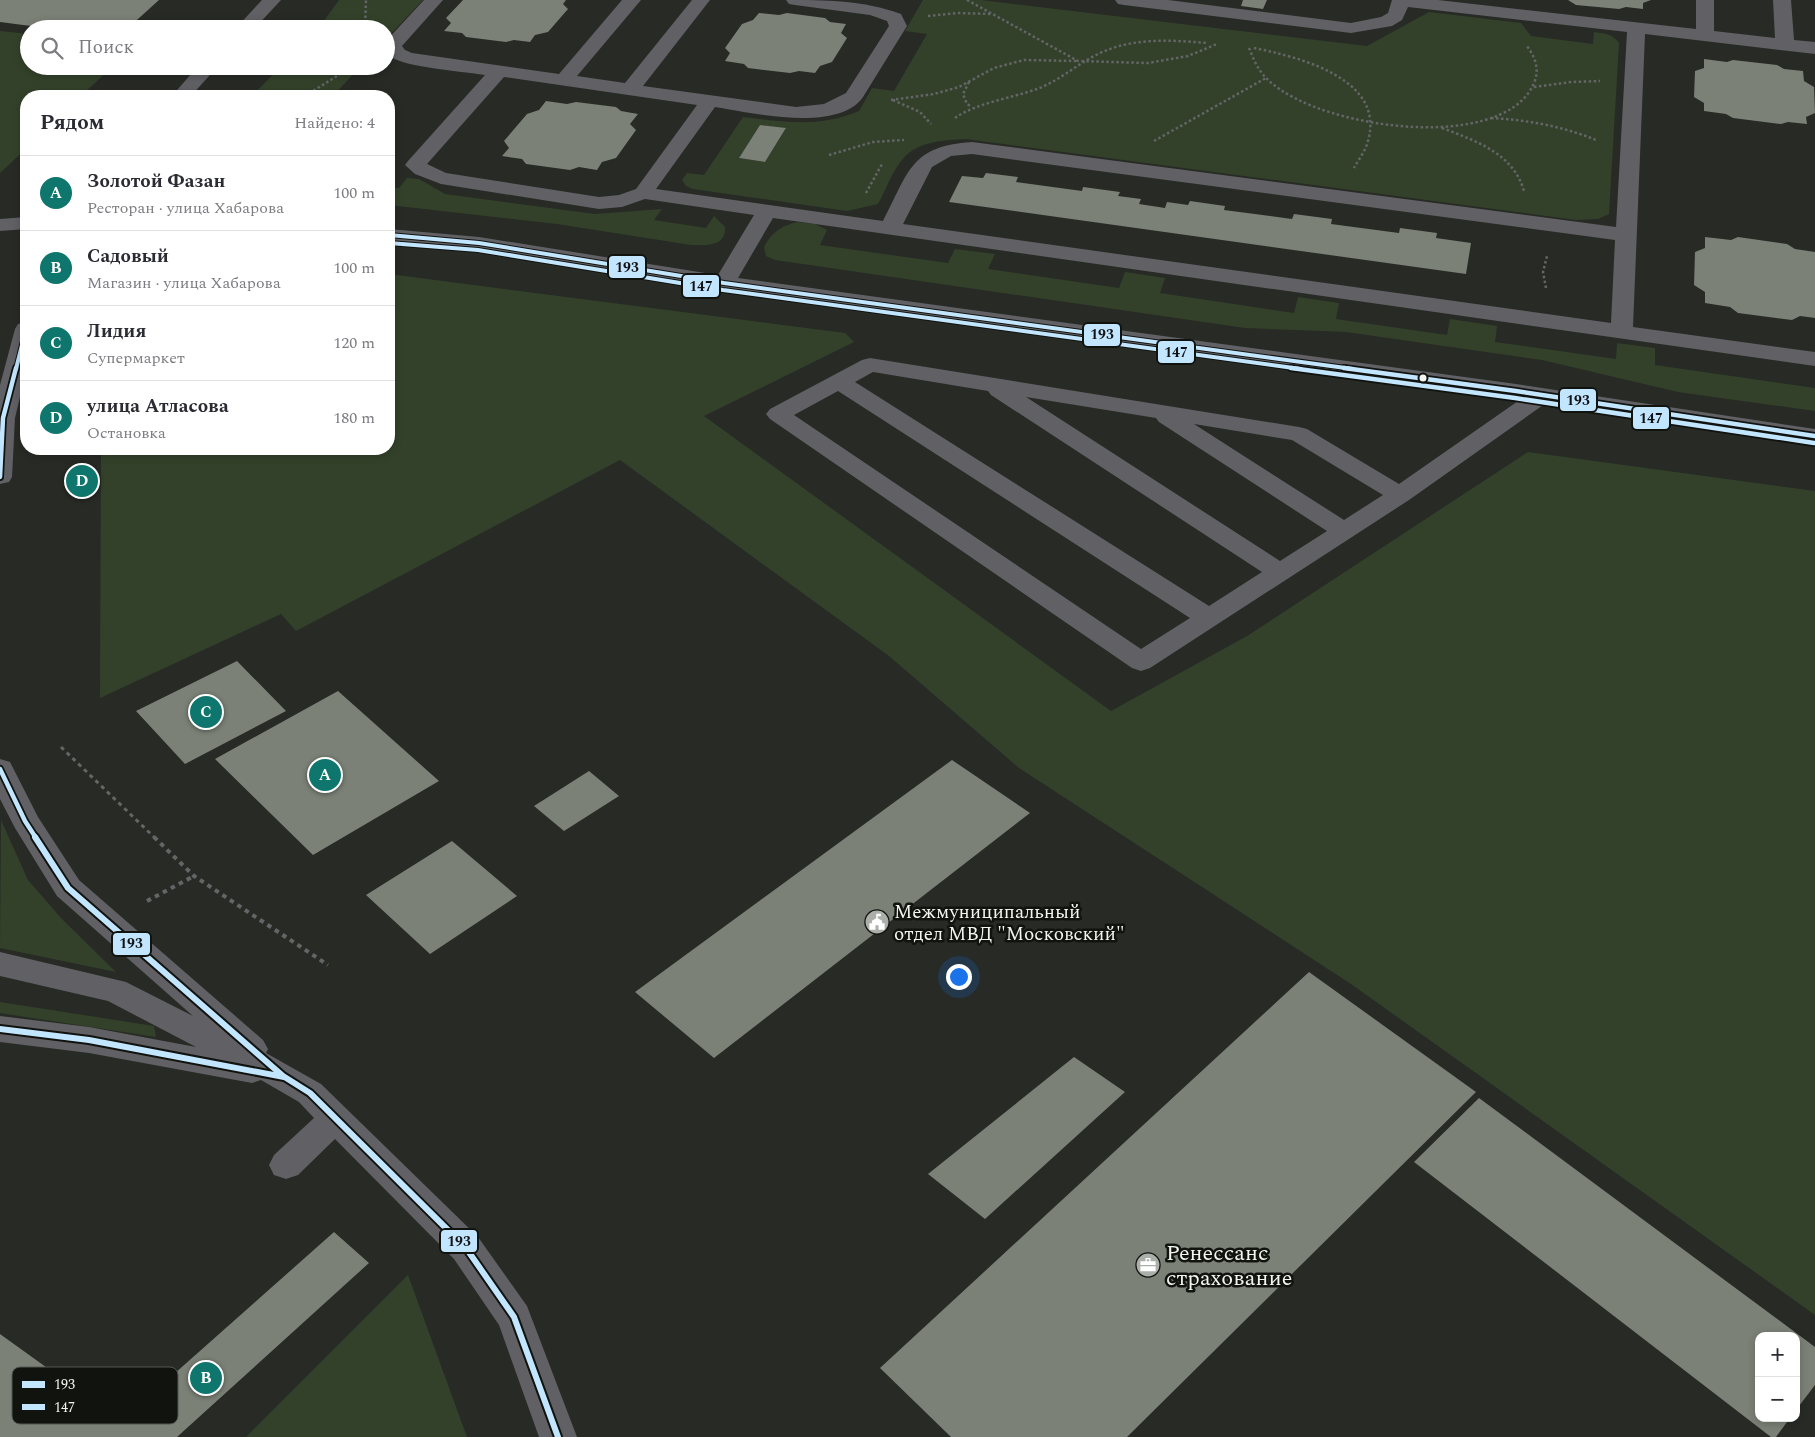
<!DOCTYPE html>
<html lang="ru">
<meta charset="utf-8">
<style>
:root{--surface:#fff;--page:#f2f2f3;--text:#2b2b33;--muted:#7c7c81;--line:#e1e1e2;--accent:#0f766e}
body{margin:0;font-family:Spectral,serif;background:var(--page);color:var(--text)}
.controls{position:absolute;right:15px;bottom:15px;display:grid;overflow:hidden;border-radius:10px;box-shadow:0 2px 8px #0003}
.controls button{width:45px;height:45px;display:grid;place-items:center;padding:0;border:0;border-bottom:1px solid var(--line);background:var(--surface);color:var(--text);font:25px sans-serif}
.you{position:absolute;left:958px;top:976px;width:18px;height:18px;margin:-12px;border:4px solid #fff;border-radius:50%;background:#1a73e8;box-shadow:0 0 0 8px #1a73e833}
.badge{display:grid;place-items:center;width:32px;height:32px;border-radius:50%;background:var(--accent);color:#fff;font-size:16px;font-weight:700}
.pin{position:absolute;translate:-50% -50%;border:2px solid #fff;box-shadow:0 1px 5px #0006}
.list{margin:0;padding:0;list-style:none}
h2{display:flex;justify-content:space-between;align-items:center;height:65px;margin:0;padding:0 20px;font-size:21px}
h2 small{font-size:16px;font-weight:400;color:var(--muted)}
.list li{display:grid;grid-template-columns:32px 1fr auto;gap:15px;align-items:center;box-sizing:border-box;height:75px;padding:0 20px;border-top:1px solid var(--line)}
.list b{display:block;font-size:19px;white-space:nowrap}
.list p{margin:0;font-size:16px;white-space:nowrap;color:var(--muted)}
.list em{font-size:16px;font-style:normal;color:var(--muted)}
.icon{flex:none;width:28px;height:28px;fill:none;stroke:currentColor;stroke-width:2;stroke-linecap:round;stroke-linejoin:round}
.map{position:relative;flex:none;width:1815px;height:1437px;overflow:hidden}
.search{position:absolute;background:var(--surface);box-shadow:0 2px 8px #0003;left:20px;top:20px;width:375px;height:55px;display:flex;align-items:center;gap:12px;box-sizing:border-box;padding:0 18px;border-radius:28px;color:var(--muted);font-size:19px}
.panel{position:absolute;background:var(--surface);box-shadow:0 2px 8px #0003;left:20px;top:90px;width:375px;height:365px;border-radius:20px}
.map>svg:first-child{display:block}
.green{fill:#33412a;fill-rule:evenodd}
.building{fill:#7b8176}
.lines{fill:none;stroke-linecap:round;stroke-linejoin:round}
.path-far2{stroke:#636566;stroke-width:2.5;stroke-dasharray:2.5 2.5;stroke-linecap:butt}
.path-far1{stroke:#636566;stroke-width:3;stroke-dasharray:4 4;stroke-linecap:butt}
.path{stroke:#636566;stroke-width:4;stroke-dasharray:4.5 4.5;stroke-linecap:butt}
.minor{fill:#616065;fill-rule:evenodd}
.major{fill:#616065;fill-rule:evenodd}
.bus-1-far2-casing{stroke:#11130f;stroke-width:6}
.bus-1-far1-casing{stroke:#11130f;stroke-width:8}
.bus-1-casing{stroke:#11130f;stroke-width:10}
.bus-2-far1-casing{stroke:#11130f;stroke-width:6}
.bus-2-casing{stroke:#11130f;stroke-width:8}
.bus-1-far2{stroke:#c2e6ff;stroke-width:4}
.bus-1-far1{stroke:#c2e6ff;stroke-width:4.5}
.bus-1{stroke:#c2e6ff;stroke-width:6}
.bus-2-far1{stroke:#c2e6ff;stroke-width:4}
.bus-2{stroke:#c2e6ff;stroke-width:4.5}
.bus-dot{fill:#f2f6f0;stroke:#11130f;stroke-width:2}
.labels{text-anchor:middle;stroke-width:5;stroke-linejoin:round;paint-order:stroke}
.poi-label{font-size:19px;fill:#f2f6f0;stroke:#11130f;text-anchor:start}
.near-poi-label{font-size:22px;fill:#f2f6f0;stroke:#11130f;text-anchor:start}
.key{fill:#11130f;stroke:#545752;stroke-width:1}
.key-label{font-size:14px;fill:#f2f6f0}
.line-badge{stroke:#11130f;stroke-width:2}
.pale-badge-label{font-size:14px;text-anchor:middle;font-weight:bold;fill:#111}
</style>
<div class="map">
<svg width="1815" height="1437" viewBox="0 0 1815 1437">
<rect width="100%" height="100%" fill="#272a25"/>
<path class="green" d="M339,0h84l-37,39v-10h-68z
M923,0h58l386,46 62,-34 92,11 10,13 62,8 1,-12c10,1 19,2 25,11l-10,171 -11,5 -22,1 -610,-81c-20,1 -49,2 -63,20 -11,12 -17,31 -25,45l-31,7 -154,-22 -7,-3 -4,-6 5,-7 17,2 39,-58c43,5 75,11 116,-6l13,-23 22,3 33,-57 -22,-3zM760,125l26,4 -21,33 -26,-4z
M0,31l29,3v32h84l-32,30h-55v53l-26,24z
M386,62l1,4c-8,8 -19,4 -29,3l-25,27h-81l29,-30h105z
M407,178l12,1 26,15 150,20 67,-5 -8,11 52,8 8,-12 11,11c1,20 -19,18 -34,18l-134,-21 -168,-19v-18l10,1z
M798,222l17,2 12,6 -7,15 128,18 7,-14 40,5 -7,15 131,19 6,-16 40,6 -5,15 134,20 4,-16 41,6 -3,16 111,16 3,-16 47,7 -2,16 121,17 1,-16 38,5v17l160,23v23l-137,-19 -136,-32 -196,-28 -101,-4 -470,-68 -9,-4 -2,-9c8,-15 17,-21 34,-25z
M389,274l456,59 9,9 -150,74 407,295 136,-75 281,-184 287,39v824l-464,-331 -332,-216 -130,-112 -269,-196 -324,171 -15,-17 -181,84 1,-249h288z
M1,820l27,60 34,39 54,53 -116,-24z
M0,1002l154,24 2,11 -156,-24z
M408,1275l59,162h-221z"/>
<path class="building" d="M0,0h159l-32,29h-73l-54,-7z
M463,0h103l-3,4 5,5 -20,23 -13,3 -5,7 -16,-2 -8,2 -40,-5 -4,-4 -18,-2 7,-8 -5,-5z
M1243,0h24l-4,9 -22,-3z
M1568,0h83l-8,3v6l-17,-2 -7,2 -43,-4z
M759,13l20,2 8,-2 38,5 5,4 16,2 -5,9 6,5 -15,24 -12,4 -5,7 -16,-2 -9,2 -42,-5 -4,-4 -19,-3 5,-8 -5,-5 17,-24 11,-4z
M1704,59l23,3 6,-2 44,5 7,4 19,2 1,10 10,6 1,26 -9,4 1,7 -19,-2 -7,2 -48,-6 -7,-4 -22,-3v-8l-10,-6 1,-26 9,-3z
M546,101l21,3 9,-2 40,5 5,4 17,3 -8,10 6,6 -20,28 -14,4 -5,8 -18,-3 -9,3 -44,-6 -4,-5 -20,-3 7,-8 -5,-7 23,-27 12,-4z
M760,125l26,3 -21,34 -26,-4z
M986,173l32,4 -2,5 66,9 1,-4 37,5 -2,4 23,3 -2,5 26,4 2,-6 21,3 2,-4 35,5 -1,4 68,9 2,-5 38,5 -1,5 68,9 1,-5 37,5 -1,5 35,5 -5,31 -517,-72 13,-26 21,2z
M1705,237l26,3 7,-3 49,7 8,5 20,3v66l-15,-2 -8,4 -54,-7 -8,-6 -25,-4v-11l-11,-7 1,-33 10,-4z
M237,661l49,50 -101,53 -49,-53z
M338,691l101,90 -126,74 -98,-96z
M952,760l78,53 -316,245 -79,-66z
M589,771l30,25 -55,35 -30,-25z
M452,841l65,55 -87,58 -64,-59z
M1309,972l167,120 -349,345h-176l-71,-69z
M1074,1057l51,35 -140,127 -57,-45z
M1479,1098l336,249v38l-19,25v-74h-37v82h31l-14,19h-5l-357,-275z
M334,1232l35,31 -192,174h-177v-103l121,87z"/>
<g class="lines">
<path class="path-far2" d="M967,0l111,61 70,2 40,-7 29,-12
M928,16l29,-3 34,1
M365,28l1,-28
M1249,48c3,7 6,15 10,21 36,58 244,89 275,14 6,-14 1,-27 -8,-38
M1254,48c44,9 132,30 114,93 -2,9 -9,18 -14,27
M969,82l-6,12 4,10 5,3
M1534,87l37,-5 29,-1
M305,96l48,-30
M891,100l43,-6 25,-7 35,-19 30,-8 53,1
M893,100l27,12 11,12
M955,118c21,-15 57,-20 82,-29 22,-8 39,-24 59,-34 35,-18 74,-15 112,-12
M1491,118c36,2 71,8 105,22
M1442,128c34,13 71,25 82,63
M1154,141l112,-63
M829,155l44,-13 31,-2
M866,193l16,-29
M1546,288l-3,-16 4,-16"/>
<path class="path-far1" d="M61,747l94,91"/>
<path class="path" d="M154,837l40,39 134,89
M147,901l47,-25"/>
<path class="minor" d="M424,0h19l-41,46 3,4 7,3 147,21 63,-74h19l-64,76 48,7 67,-83h18l-67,86 153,21 28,-3 22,-11 43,-67 -2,-5 -17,-6 -75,-10 -6,-1 -3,-4c40,0 77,0 115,14l6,12 -44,71c-25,36 -111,16 -148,10l-59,82 227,32c26,-49 27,-75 89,-79l644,85 11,-195 -219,-25 -6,13 -10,6 -41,7 -227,-28 -6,-1 -3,-4h53l183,23 30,-6 7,-4 4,-13h46l258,29v-29h18v31l61,7 -2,-38h18l3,40 21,2v12l-170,-20 -12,293 182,25v14l-1042,-148 -35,60 778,106 299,45v14l-269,-40 -137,97 -259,168 -9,3 -9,-3 -362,-249 -4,-5 4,-5 92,-49 8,-2 429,69 8,2 92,55 122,-85 -797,-109 -245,-41 -90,-8v-12l90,8 239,38 36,-60 -109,-16 -23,8 -23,2 -158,-25 -26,-10 -10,-9 3,-4 77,-86c-18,-3 -84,-8 -95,-19 -4,-4 -4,-9 -4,-15zM504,77l193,28 -61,84 -17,6 -20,2 -153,-24 -19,-9zM972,154l643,86 -4,83 -708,-99 29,-57 19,-11zM873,372l115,19 3,4 271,177 -53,34 -354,-224zM838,391l352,227 -49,31 -347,-234zM1026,397l130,21 3,4 168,109 -47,30zM1194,424l98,16 91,55 -39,25z
M26,217v12l-26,2v-12z
M0,759l10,3 28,55 41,63 184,160 5,9 -2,4 55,31 157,153 49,69 50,131h-38l-40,-112 -45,-66 -119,-120 -37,36 -12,4 -12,-4 -5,-10 5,-10 40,-37 -15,-16 -38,-22 -9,3 -163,-30 -89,-11v-26l89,11 107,20 -88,-46 -108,-25v-24l126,30 67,34 -136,-120 -42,-68 -15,-29z"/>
<path class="major" d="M262,0h19l-27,29h-19z
M198,66h20l-27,30h-19z
M26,322v50l-11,46 -3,59 -3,5 -9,2v-99l15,-56 3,-5z"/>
<defs>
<path id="bus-1-far2" d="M389,235l90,8 245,40 629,86
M16,369l10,-40"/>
<path id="bus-1-far1" d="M1344,368l172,23 299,45
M0,477l3,-59 13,-50
M0,769l25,52 11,17"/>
<path id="bus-1" d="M35,837l33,51 215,188 27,17 156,155 48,69 44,120
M0,1029l89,11 195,37"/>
<path id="bus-2-far1" d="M389,243l89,7 245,40 578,79"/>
<path id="bus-2" d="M1291,368l224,30 299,45"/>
</defs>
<use href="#bus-1-far2" class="bus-1-far2-casing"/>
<use href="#bus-1-far1" class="bus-1-far1-casing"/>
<use href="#bus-1" class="bus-1-casing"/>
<use href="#bus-2-far1" class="bus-2-far1-casing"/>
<use href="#bus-2" class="bus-2-casing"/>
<use href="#bus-1-far2" class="bus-1-far2"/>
<use href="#bus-1-far1" class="bus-1-far1"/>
<use href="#bus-1" class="bus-1"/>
<use href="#bus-2-far1" class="bus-2-far1"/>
<use href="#bus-2" class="bus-2"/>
</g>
<defs>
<symbol id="civic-disc" viewBox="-11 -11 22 22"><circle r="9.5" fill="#abafa9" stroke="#11130f"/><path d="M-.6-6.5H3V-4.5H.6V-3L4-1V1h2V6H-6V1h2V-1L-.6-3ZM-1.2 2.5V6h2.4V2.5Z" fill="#fff"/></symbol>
<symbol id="office-disc" viewBox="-11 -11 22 22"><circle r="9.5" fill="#abafa9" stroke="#11130f"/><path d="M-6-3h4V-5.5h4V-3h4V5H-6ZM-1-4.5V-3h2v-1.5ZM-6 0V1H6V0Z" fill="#fff"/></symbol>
</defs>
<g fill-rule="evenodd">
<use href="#civic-disc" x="863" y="908" width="28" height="28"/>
<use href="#office-disc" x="1134" y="1251" width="28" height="28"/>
</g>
<circle class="bus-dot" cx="1423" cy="378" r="4.5"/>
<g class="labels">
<g class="poi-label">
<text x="894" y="918">Межмуниципальный<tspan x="894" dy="22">отдел МВД "Московский"</tspan></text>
</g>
<g class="near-poi-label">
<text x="1166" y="1260">Ренессанс<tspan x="1166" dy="25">страхование</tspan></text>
</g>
</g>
<rect x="12" y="1367" width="166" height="57" rx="8" class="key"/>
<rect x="22" y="1381" width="23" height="7" fill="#c2e6ff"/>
<rect x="22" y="1404" width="23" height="6" fill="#c2e6ff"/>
<g class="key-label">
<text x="54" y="1389">193</text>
<text x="54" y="1412">147</text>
</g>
<g class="line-badge">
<rect x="608" y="255" width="38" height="24" rx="5" fill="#c2e6ff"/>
<rect x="682" y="274" width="38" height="24" rx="5" fill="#c2e6ff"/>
<rect x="1083" y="323" width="38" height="24" rx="5" fill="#c2e6ff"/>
<rect x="1157" y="340" width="38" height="24" rx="5" fill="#c2e6ff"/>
<rect x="1559" y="388" width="38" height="24" rx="5" fill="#c2e6ff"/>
<rect x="1632" y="406" width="38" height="24" rx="5" fill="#c2e6ff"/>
<rect x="112" y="932" width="39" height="24" rx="5" fill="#c2e6ff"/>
<rect x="440" y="1229" width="38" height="24" rx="5" fill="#c2e6ff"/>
</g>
<g class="pale-badge-label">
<text x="627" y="272">193</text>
<text x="701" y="291">147</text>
<text x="1102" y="339">193</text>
<text x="1176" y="357">147</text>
<text x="1578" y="405">193</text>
<text x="1651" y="423">147</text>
<text x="131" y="948">193</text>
<text x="459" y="1246">193</text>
</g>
</svg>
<div class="controls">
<button>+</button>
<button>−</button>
</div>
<div class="you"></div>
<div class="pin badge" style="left:325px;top:775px">A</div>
<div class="pin badge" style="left:206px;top:1378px">B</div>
<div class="pin badge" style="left:206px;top:712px">C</div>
<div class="pin badge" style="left:82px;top:481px">D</div>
<div class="search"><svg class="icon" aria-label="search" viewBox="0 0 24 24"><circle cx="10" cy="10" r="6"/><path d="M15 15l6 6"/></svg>Поиск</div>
<section class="panel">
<h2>Рядом<small>Найдено: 4</small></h2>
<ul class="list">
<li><span class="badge">A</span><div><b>Золотой Фазан</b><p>Ресторан · улица Хабарова</p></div><em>100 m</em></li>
<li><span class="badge">B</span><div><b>Садовый</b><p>Магазин · улица Хабарова</p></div><em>100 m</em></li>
<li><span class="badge">C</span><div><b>Лидия</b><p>Супермаркет</p></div><em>120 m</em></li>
<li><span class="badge">D</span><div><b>улица Атласова</b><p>Остановка</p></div><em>180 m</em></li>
</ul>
</section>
</div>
